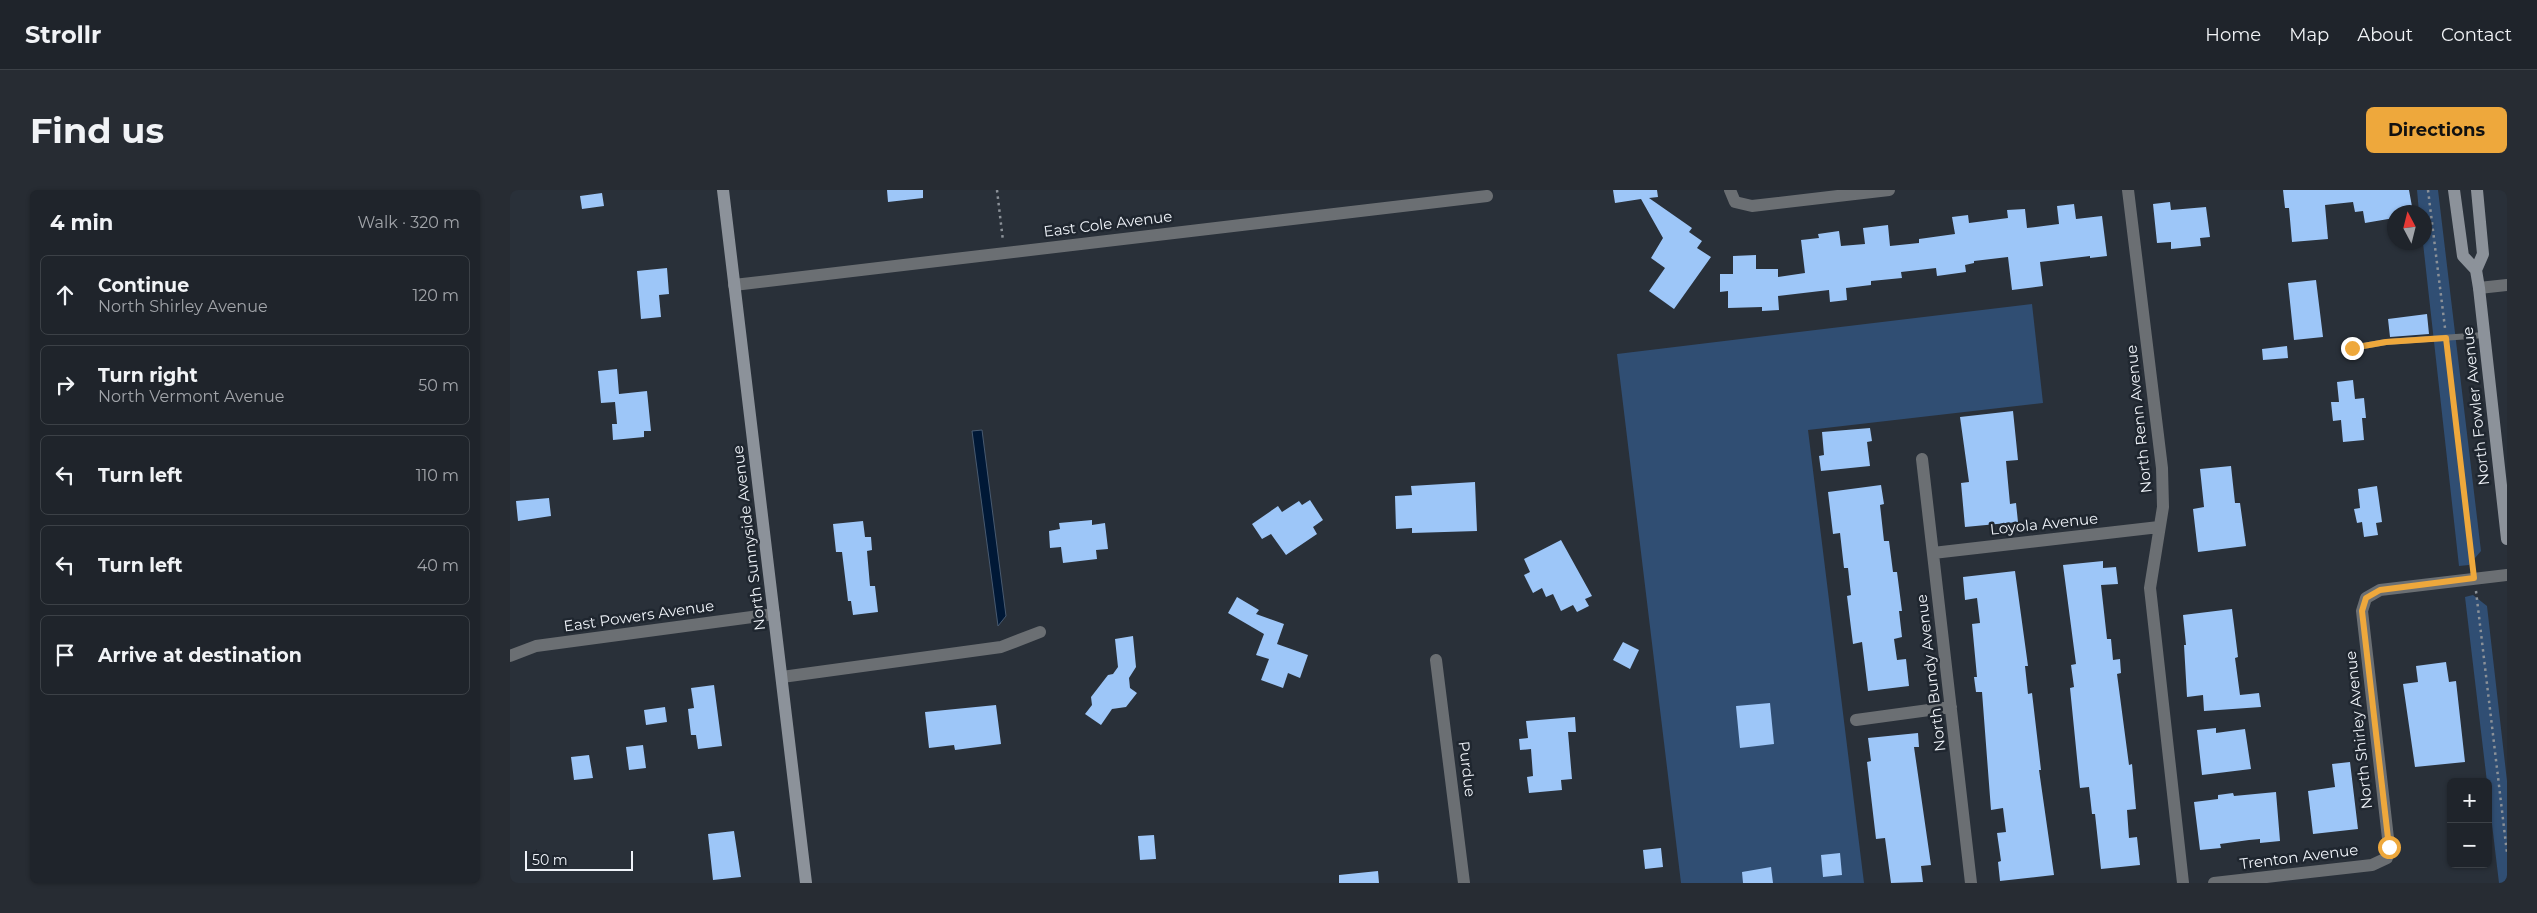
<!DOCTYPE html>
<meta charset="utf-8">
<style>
:root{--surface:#1f242b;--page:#272c33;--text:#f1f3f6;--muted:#a1a4a9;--line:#3c4147;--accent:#eea83c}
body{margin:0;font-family:Montserrat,sans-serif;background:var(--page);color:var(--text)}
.controls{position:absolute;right:15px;bottom:15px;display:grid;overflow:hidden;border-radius:8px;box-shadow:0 1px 4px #0004}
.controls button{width:45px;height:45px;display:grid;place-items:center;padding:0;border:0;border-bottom:1px solid var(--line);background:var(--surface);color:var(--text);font:25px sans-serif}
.compass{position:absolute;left:1877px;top:15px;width:45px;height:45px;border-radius:50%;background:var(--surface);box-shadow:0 1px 4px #0004;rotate:353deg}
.scale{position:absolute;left:15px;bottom:12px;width:108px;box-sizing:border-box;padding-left:5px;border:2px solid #eff3f9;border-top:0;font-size:14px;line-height:18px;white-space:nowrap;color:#eff3f9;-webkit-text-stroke:4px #1f262f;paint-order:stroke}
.stop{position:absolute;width:15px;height:15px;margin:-11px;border:4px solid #eea83c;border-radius:50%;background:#fff}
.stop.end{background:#eea83c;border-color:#fff;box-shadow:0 1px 5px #0008}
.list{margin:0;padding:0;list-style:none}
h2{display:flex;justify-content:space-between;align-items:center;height:65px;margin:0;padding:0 20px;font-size:21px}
h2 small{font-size:16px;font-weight:400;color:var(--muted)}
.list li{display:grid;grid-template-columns:32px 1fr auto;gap:15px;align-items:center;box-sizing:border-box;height:80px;margin:0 10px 10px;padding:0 10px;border:1px solid var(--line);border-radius:8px}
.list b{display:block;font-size:19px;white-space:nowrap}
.list p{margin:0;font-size:16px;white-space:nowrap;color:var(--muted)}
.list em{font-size:16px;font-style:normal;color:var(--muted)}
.icon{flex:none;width:28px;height:28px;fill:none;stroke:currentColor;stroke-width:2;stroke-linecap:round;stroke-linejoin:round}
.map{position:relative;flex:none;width:1997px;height:693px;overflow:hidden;border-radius:8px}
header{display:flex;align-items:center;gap:30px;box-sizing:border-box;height:70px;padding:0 25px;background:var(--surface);border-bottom:1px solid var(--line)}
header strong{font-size:24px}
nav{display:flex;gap:28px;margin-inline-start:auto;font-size:18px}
.intro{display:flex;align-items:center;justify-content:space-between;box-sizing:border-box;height:120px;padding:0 30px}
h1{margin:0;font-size:35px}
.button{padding:12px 22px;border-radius:8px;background:var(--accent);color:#111;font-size:18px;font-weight:700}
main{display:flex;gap:30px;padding:0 30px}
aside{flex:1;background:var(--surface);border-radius:8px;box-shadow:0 1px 4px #0004}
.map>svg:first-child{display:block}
.green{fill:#304e73}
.water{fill:#001836;stroke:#485a70}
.building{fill:#9dc6f8}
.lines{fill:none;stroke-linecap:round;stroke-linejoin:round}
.path{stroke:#8b9198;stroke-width:2.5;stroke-dasharray:2.5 4;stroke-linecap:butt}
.lane{stroke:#6b6f73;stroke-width:6}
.street{stroke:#6b6f73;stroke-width:12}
.secondary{stroke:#8c929a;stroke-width:12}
.route{stroke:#eea83c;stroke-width:6}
.labels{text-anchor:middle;stroke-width:5;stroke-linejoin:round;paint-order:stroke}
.street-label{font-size:15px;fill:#eff3f9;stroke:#1f262f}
</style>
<header>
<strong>Strollr</strong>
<nav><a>Home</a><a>Map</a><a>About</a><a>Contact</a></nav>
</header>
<div class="intro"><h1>Find us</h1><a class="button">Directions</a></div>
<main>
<aside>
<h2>4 min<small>Walk · 320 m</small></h2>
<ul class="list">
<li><svg class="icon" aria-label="ahead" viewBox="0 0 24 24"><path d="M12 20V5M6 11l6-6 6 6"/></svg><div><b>Continue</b><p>North Shirley Avenue</p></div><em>120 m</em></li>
<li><svg class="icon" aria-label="right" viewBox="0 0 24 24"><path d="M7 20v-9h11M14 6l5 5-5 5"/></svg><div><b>Turn right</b><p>North Vermont Avenue</p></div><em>50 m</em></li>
<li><svg class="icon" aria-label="left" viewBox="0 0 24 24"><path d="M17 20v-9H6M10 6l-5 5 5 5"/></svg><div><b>Turn left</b></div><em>110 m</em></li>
<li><svg class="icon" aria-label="left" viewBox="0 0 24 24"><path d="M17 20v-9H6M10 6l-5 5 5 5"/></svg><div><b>Turn left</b></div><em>40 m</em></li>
<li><svg class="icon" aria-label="arrive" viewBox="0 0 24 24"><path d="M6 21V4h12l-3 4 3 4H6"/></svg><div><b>Arrive at destination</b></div></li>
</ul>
</aside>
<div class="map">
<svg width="1997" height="693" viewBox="0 0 1997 693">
<rect width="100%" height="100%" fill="#293039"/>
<path class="green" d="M1907,0h21l43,361 -12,14 -10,1 -36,-323 1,-1v-30h-5z
M1522,114l11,99 -235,27 56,453h-183l-64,-529z
M1963,405l14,11 20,175v102h-8l-34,-286z"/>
<path class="water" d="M472,240l24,186 -8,10 -26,-195z"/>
<path class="building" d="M377,0h36v8l-35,4z
M1103,0h44l1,7 -9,1 43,30 -3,4 13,9 -5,7 14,9 -37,52 -25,-18 16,-23 -14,-10 12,-20 -22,-39 -26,4z
M1773,0h126l4,22h-19v6l-29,5 -2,-12 -8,1 -2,-10 -28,3 3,34 -36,3 -3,-34h-4z
M92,3l2,13 -22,3 -2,-13z
M1660,12l1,8 35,-3 4,30 -10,1 1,8 -30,3v-7l-14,1 -4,-39z
M1564,14l2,15 26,-3 5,40 -17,2v-2l-50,6 3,24 -31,4 -4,-33 -34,4v2l-9,2 1,7 -29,4 -1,-8 -35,4 1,6 -31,3v4l-25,3 1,12 -17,2 -1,-12 -51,6 1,14 -17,1v-4l-34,1v-17l-8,1v-18h13v-18l23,-1v14h22v8l27,-4 -4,-33 18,-2 -1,-4 21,-3 2,15 24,-2 -2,-16 25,-3 2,21 29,-3v-4l36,-5 -3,-17 16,-2 1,8 39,-5 -1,-8 18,-1 2,19 32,-4 -2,-18z
M157,78l2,26 -10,1 2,22 -20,2 -4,-48z
M1806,90l7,57 -29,3 -6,-57z
M1917,124l2,20 -39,3 -2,-18z
M1777,156l1,12 -25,2 -1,-11z
M107,179l2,25 28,-3 4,40h-7v6l-31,3 -1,-16h5l-2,-22 -14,1 -3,-32z
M1843,190l2,19 9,-1 2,20h-4l2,22 -21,2 -2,-22 -8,1 -2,-19h8l-2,-20z
M1503,221l5,49 -12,1 4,43 6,-1 2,19 -53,5 -4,-44 8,-1 -9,-65z
M1360,238l2,13 -5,1 3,24 -49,5 -2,-15 5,-1 -2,-23z
M1721,276l4,37h5l6,43 -48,6 -5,-43 11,-2 -4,-38z
M965,292l2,49 -65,2v-5l-16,1 -1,-33 17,-1 -1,-9z
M1371,295l3,19 -4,1 4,36h5l4,31h4l5,39h-3l3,26 -8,2 3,21 9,-1 3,27 -41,5 -6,-49 -9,2 -6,-48 4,-1 -3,-27h-4l-4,-35 -7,1 -5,-42z
M1867,296l5,36 -6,1 2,12 -14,2 -2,-15 -5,1 -3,-14 6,-1 -2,-19z
M39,308l2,18 -33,5 -2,-20z
M800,310l13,20 -10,7 4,7 -31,21 -15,-21 -9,5 -10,-15 26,-18 4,6 17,-11 3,4z
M582,330v5l13,-2 3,26 -12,1 1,9 -34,4 -2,-16 -11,1 -1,-17 11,-2 -1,-6z
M353,331l2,16h6l1,13 -5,1 3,35h5l3,26 -25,3 -2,-14h-3l-6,-49h-6l-3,-28z
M1051,350l31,56 -7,3 4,7 -12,6 -4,-7 -12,6 -8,-17 -7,3 -4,-9 -9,5 -9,-18 6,-3 -6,-13z
M1593,371v7l13,-1 2,17 -17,1 6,54h4l2,21 7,-1 1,14 -4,1 12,91 3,-1 4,45 -9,1 2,28 8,-1 3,28 -39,4 -6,-55h-3l-3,-27 -9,1 -10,-100 4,-1 -3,-22 5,-1 -13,-99z
M1505,381l13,95h-3l3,28 4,-1 9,77h-2l15,105 -54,6 -2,-19 3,-1 -4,-28 9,-1 -3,-24 -12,2 -9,-118h-6l-2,-15h3l-5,-53 8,-1 -3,-25 -12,2 -2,-23z
M727,407l22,13 -3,4 28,10 -7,20 31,11 -8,23 -12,-5 -5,15 -22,-8 8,-21 -13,-4 8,-21 -36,-21z
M1722,419l6,48 -3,1 5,37 19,-2 2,14 -57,4 -1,-16 -16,2 -3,-52h2l-3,-30z
M623,446l3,31 -7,11 1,10 7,5 -11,14 -14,2 -11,16 -16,-11 7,-9 -1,-8 17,-22 5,-1 5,-7 -3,-28z
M1113,452l16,8 -9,19 -17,-9z
M1936,472l3,20 7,-1 9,81 -50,5 -12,-83 15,-2 -2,-16z
M204,495l8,61 -24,3 -2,-14h-5l-3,-26 6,-1 -3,-20z
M1260,513l4,41 -34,4 -4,-42z
M486,515l5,39 -46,6 -1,-5 -25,3 -4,-36z
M155,517l2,15 -21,3 -2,-15z
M1065,527l1,15h-8l4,47 -11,1 1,10 -33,3 -2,-16 6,-1 -2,-27 -11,1 -1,-11 9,-1 -2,-17z
M1706,538v5l29,-4 6,40 -49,6 -5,-45z
M1408,543l1,14h-5l17,118 -10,1 2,16 -32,1 -6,-45 -9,1 -9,-77 4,-1 -3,-23z
M133,555l3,23 -17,2 -3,-23z
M79,565l4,23 -19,2 -3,-23z
M1840,572l8,67 -45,5 -5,-43 27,-4 -3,-23z
M1766,602l4,49 -20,2v-4l-11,1 -29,4 1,4 -21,2 -6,-48 24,-3v-4l15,-2 1,3z
M224,641l7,46 -28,3 -5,-46z
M644,645l2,24 -16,1 -2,-24z
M1151,658l2,19 -18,2 -2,-19z
M1330,663l2,22 -19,2 -2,-22z
M1261,677l2,16h-30l-1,-11z
M868,681l1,12h-40v-8z"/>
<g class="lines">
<path class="path" d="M487,0l6,51
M1918,0l17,138
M1937,158l26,218
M1966,401l31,262"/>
<path class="lane" d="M1842,158l34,-6 98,-7"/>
<path class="street" d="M1220,0l5,12 17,4 137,-16
M1618,0l34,278 1,39 -13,81 33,295
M224,95l753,-89
M1969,98l28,-3
M1412,269l49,424
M1423,363l226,-26
M0,466l26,-10 238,-32
M926,470l28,223
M272,487l219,-30 39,-15
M1346,530l95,-13
M1704,693l158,-18 15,-7 2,-11 -27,-236 4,-13 14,-8 127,-15"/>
<path class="secondary" d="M213,0l83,693
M1944,0l9,66 13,14 3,18 28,251
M1966,80l7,-16 -6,-64"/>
</g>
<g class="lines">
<path class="route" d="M1842,158l34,-6 60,-4 28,240 -94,12 -14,8 -4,13 27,236"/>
</g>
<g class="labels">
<g class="street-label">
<text transform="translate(598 34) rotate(-7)" y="5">East Cole Avenue</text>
<text transform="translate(1966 216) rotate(-96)" y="5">North Fowler Avenue</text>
<text transform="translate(1629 229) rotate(-96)" y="5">North Renn Avenue</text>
<text transform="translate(1534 334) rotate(-6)" y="5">Loyola Avenue</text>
<text transform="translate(239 348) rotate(-97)" y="5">North Sunnyside Avenue</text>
<text transform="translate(129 426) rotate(-8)" y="5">East Powers Avenue</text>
<text transform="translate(1421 483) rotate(-97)" y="5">North Bundy Avenue</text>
<text transform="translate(1849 540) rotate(-96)" y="5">North Shirley Avenue</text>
<text transform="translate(957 579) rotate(83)" y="5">Purdue</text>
<text transform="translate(1789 667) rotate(-7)" y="5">Trenton Avenue</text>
</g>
</g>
</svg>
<div class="controls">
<button>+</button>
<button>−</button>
</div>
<svg class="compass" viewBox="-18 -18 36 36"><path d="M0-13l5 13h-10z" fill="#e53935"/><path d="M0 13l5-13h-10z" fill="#a1a4a9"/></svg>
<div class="scale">50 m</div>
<div class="stop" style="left:1879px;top:657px"></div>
<div class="stop end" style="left:1842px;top:158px"></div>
</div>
</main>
